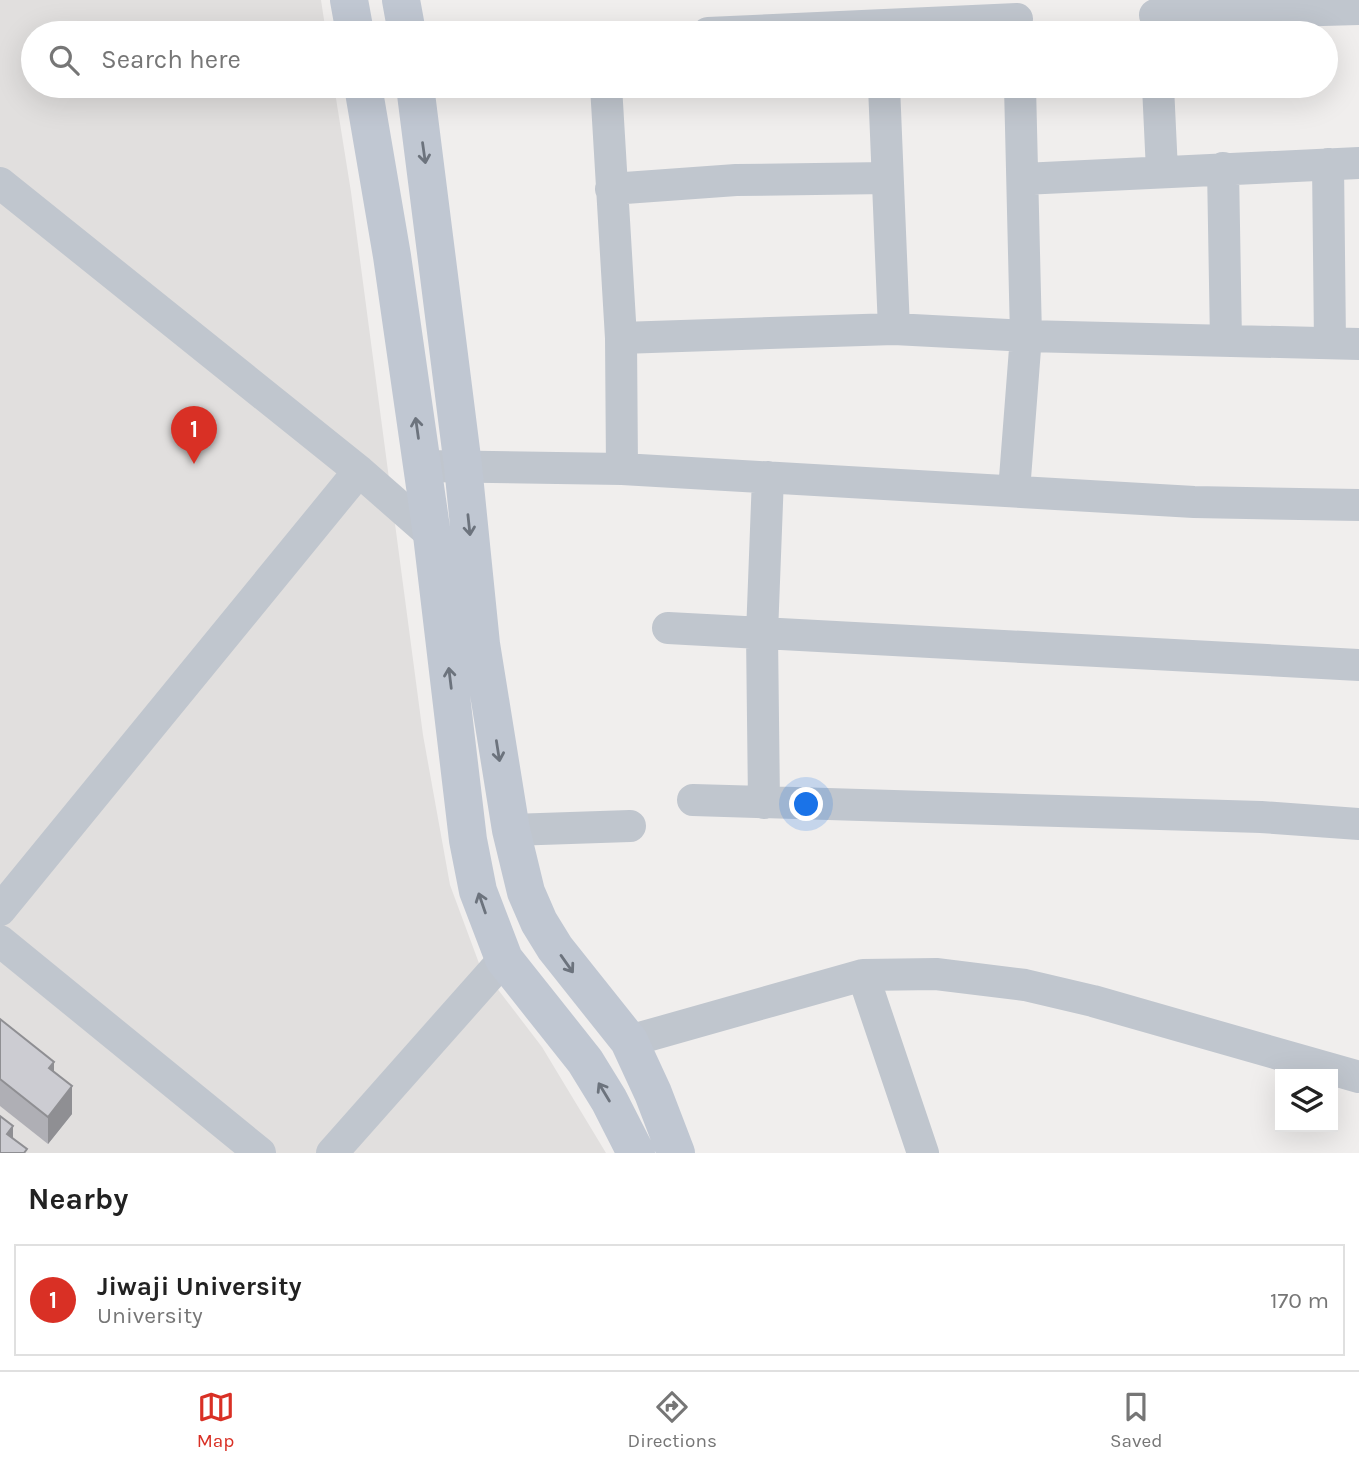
<!DOCTYPE html>
<style>
:root{--surface:#fff;--page:#f6f6f6;--text:#222;--muted:#767676;--line:#e0e0e0;--accent:#d93025}
body{margin:0;font-family:Karla,sans-serif;background:var(--page);color:var(--text)}
.controls{position:absolute;right:21px;bottom:21px;display:grid;overflow:hidden;border-radius:0px;box-shadow:0 7px 28px #0002}
.controls button{width:63px;height:63px;display:grid;place-items:center;padding:0;border:0;border-bottom:2px solid var(--line);background:var(--surface);color:var(--text);font:35px sans-serif}
.you{position:absolute;left:807px;top:805px;width:24px;height:24px;margin:-18px;border:5px solid #fff;border-radius:50%;background:#1a73e8;box-shadow:0 0 0 10px #1a73e833}
.badge{display:grid;place-items:center;width:46px;height:46px;border-radius:50%;background:var(--accent);color:#fff;font-size:23px;font-weight:700}
.pin{position:absolute;translate:-50% -58px;filter:drop-shadow(0 2px 4px #0008)}
.pin::after{content:'';position:absolute;top:37px;width:24px;height:21px;background:inherit;clip-path:polygon(0 0,100% 0,50% 100%)}
.list{margin:0;padding:0;list-style:none}
h2{display:flex;justify-content:space-between;align-items:center;height:91px;margin:0;padding:0 28px;font-size:30px}
h2 small{font-size:23px;font-weight:400;color:var(--muted)}
.list li{display:grid;grid-template-columns:46px 1fr auto;gap:21px;align-items:center;box-sizing:border-box;height:112px;margin:0 14px 14px;padding:0 14px;border:2px solid var(--line);border-radius:0px}
.list b{display:block;font-size:26px;white-space:nowrap}
.list p{margin:0;font-size:23px;white-space:nowrap;color:var(--muted)}
.list em{font-size:23px;font-style:normal;color:var(--muted)}
.icon{flex:none;width:38px;height:38px;fill:none;stroke:currentColor;stroke-width:2;stroke-linecap:round;stroke-linejoin:round}
.map{position:relative;flex:none;width:1359px;height:1153px;overflow:hidden}
.search{position:absolute;background:var(--surface);box-shadow:0 7px 28px #0002;left:21px;right:21px;top:21px;height:77px;display:flex;align-items:center;gap:18px;box-sizing:border-box;padding:0 24px;border-radius:38px;color:var(--muted);font-size:26px}
.sheet{height:217px;background:var(--surface)}
nav{display:flex;justify-content:space-around;align-items:center;box-sizing:border-box;height:98px;border-top:2px solid var(--line);background:var(--surface);font-size:19px;color:var(--muted)}
nav a{display:grid;justify-items:center;gap:4px}
nav .on{color:var(--accent)}
.map>svg:first-child{display:block}
.education{fill:#e1dfde}
.lines{fill:none;stroke-linecap:round;stroke-linejoin:round}
.street{stroke:#c0c6ce;stroke-width:32}
.secondary{stroke:#c0c7d2;stroke-width:38}
.wall{fill:#afafb5}
.shaded-wall{fill:#8f8f93}
.building{fill:#ccccd2;stroke:#8f8f93;stroke-width:2}
.oneway{stroke:#6c737d}
</style>
<div class="map">
<svg width="1359" height="1153" viewBox="0 0 1359 1153">
<rect width="100%" height="100%" fill="#f0eeed"/>
<path class="education" d="M0,0h321l5,33h-293v53h301l17,106 72,543 27,150 30,81 62,81 64,106h-606z"/>
<g class="lines">
<path class="street" d="M1155,15l204,-6
M708,33l309,-14
M606,86l15,252 1,131
M884,86l10,243
M1158,86l4,85
M1328,164l2,179
M1223,168l3,173
M1023,179l336,-16
M0,183l359,288 73,64
M611,189l125,-9 151,-2
M621,338l273,-9 132,7 333,8
M422,466l200,3 572,33 165,3
M1014,491l12,-155 -6,-250
M668,628l691,37
M693,800l568,17 98,7
M764,803l-2,-169 6,-157
M511,830l119,-4
M0,910l359,-439
M0,941l260,212
M863,975l60,178
M629,1041l234,-66 73,-1 89,11 68,16 266,76
M332,1153l172,-194"/>
<path class="secondary" d="M349,0l6,33
M401,0l6,33
M363,86l29,170 40,279 36,305 10,51 26,68 81,102 24,39 27,53
M415,86l48,380 18,178 30,186 15,62 13,30 16,26 74,93 24,52 23,60"/>
</g>
<path class="wall" d="M0,1019l54,53 18,42 -24,30 -48,-38z"/>
<path class="shaded-wall" d="M54,1062v27l-5,-21z
M72,1086v28l-24,30v-27z
M13,1126v27l-6,-19z"/>
<path class="building" d="M0,1019l54,43 -5,6 23,18 -24,31 -48,-38z
M0,1116l13,10 -6,8 20,15 -3,4h-24z"/>
<defs><path id="oneway-shaft" d="M-6 0H5M1.5-3L5.5 0L1.5 3" fill="none" stroke-width="1.6" stroke-linecap="round" stroke-linejoin="round" transform="scale(1.75)"/></defs>
<g class="oneway">
<use href="#oneway-shaft" transform="translate(424 153) rotate(82)"/>
<use href="#oneway-shaft" transform="translate(417 428) rotate(-98)"/>
<use href="#oneway-shaft" transform="translate(469 525) rotate(84)"/>
<use href="#oneway-shaft" transform="translate(450 678) rotate(-97)"/>
<use href="#oneway-shaft" transform="translate(498 751) rotate(81)"/>
<use href="#oneway-shaft" transform="translate(482 903) rotate(-109)"/>
<use href="#oneway-shaft" transform="translate(567 964) rotate(55)"/>
<use href="#oneway-shaft" transform="translate(604 1092) rotate(-121)"/>
</g>
</svg>
<div class="controls">
<button><svg class="icon" aria-label="layers" viewBox="0 0 24 24"><path d="M12 4l9 5-9 5-9-5zM3 14l9 5 9-5"/></svg></button>
</div>
<div class="you"></div>
<div class="pin badge" style="left:194px;top:464px">1</div>
<div class="search"><svg class="icon" aria-label="search" viewBox="0 0 24 24"><circle cx="10" cy="10" r="6"/><path d="M15 15l6 6"/></svg>Search here</div>
</div>
<section class="sheet">
<h2>Nearby<small></small></h2>
<ul class="list">
<li><span class="badge">1</span><div><b>Jiwaji University</b><p>University</p></div><em>170 m</em></li>
</ul>
</section>
<nav>
<a class="on"><svg class="icon" aria-label="map" viewBox="0 0 24 24"><path d="M3 6l6-2 6 2 6-2v14l-6 2-6-2-6 2zM9 4v14M15 6v14"/></svg>Map</a>
<a><svg class="icon" aria-label="directions" viewBox="0 0 24 24"><path d="M12 3l9 9-9 9-9-9zM9 14v-3h6M13 9l2 2-2 2"/></svg>Directions</a>
<a><svg class="icon" aria-label="saved" viewBox="0 0 24 24"><path d="M7 4h10v16l-5-4-5 4z"/></svg>Saved</a>
</nav>
